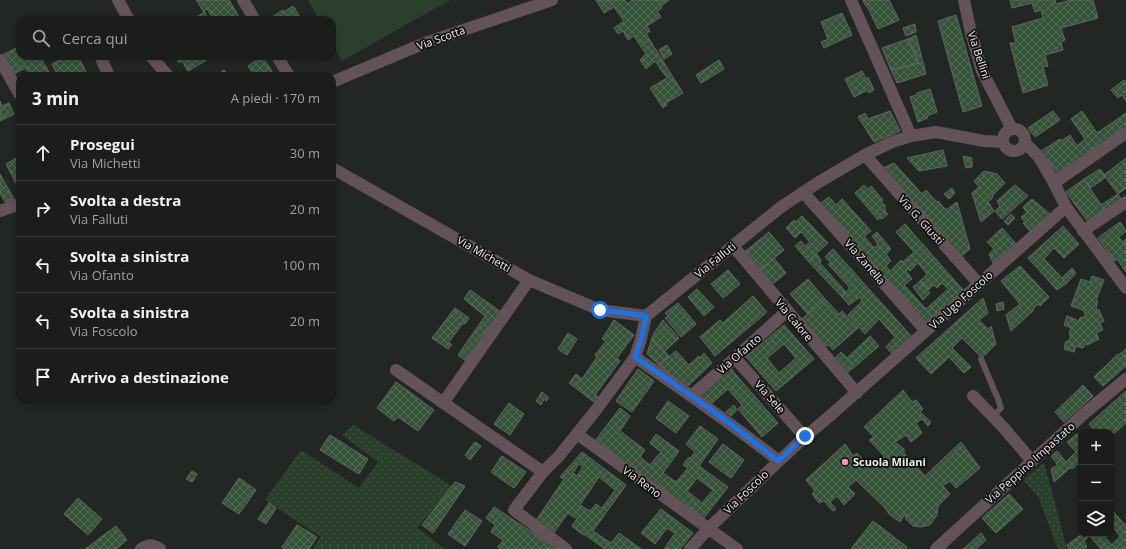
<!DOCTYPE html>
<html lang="it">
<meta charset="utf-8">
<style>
:root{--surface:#1a1d1a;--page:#272a27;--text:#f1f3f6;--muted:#9fa2a2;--line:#383b39}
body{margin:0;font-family:"Open Sans",sans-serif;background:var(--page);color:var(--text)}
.controls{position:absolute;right:12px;bottom:12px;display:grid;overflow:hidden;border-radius:8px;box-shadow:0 2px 6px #0003}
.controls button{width:36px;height:36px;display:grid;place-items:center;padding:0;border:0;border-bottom:1px solid var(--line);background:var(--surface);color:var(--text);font:20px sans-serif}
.stop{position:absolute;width:12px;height:12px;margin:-9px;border:3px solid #1a73e8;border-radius:50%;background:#fff}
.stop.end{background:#1a73e8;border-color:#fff;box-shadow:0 1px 4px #0008}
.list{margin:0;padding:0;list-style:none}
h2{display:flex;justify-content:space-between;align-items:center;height:52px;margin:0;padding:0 16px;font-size:17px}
h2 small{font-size:13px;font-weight:400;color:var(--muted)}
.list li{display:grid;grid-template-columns:26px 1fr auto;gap:12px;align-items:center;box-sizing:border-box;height:56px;padding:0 16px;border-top:1px solid var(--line)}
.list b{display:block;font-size:15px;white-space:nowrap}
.list p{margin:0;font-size:13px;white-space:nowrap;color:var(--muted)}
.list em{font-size:13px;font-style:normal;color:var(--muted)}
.icon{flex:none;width:22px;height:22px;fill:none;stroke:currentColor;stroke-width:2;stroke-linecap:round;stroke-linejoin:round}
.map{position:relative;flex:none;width:1126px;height:549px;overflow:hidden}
.search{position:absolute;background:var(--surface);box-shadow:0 2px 6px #0003;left:16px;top:16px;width:320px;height:44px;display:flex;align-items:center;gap:10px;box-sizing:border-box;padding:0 14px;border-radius:12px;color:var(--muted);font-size:15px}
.panel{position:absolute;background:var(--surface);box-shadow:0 2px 6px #0003;left:16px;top:72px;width:320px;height:332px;border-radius:12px}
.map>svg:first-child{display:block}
.green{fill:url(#green-dots)}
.pitch{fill:#2a402c}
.building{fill:url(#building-cross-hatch);stroke:#626762;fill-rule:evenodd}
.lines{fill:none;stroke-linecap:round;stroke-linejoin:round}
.service{stroke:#645259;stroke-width:6}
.minor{stroke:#645259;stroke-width:12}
.tertiary{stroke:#645259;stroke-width:12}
.route{stroke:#1a73e8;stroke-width:5}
.poi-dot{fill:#fe8ebb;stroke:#0e0f0e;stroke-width:1.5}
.labels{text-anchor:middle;stroke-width:3.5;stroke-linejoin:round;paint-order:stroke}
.street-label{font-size:11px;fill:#ecefec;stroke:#0e0f0e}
.poi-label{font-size:11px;font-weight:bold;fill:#ecefec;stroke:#0e0f0e;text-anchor:start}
</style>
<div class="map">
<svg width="1126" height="549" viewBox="0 0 1126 549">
<defs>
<pattern id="green-dots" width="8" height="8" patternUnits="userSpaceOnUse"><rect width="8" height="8" fill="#2a402c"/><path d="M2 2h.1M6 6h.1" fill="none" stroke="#3f5340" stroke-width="1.8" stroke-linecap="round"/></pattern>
<pattern id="building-cross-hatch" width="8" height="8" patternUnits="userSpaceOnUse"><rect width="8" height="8" fill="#355338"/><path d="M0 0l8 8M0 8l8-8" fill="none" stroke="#526c55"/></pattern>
</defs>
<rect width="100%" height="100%" fill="#232723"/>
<path class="green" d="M353,425l99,61 -35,42 28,21h-132l8,-12 -56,-37 36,-50 58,38 19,-26 -36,-27z
M1044,463l7,25 16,61h-9l-20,-53 -15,-16z"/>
<path class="pitch" d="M308,0h142l-108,61 -10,-18v-23h-13z"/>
<path class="building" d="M196,0h33l12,20h-27l-7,-11 -3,2 4,7 -3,2h-12l11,-8z
M596,0h29l2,4 5,-4h37l-8,6 1,2 -5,3 4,6 -14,9 3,5 -4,3 37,59 -17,10 1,2 -4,3 -13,-20 17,-10 -12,-17 -9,8 -6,-9 6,-6 -12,-18 -6,4 -5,-9 -5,3 -4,-6 10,-7 -10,-14 -10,6z
M863,0h26l10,20 -21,9 -11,-23 -2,-1z
M1010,0h45l1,4 15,-4h22l5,18 -37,10 4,12 -4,2 2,8 -18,5 3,11 -5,1 5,18 -25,8 -13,-50h6l-4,-16 31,-9 -2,-8 -6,2 -3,-9 -20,5z
M293,6l9,14h-28l-2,-3 11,-7 1,2z
M842,13l10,22 -28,13 -3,-6 7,-3 -7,-17z
M956,15l26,91 -19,6 -25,-91z
M915,24l1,8 -10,4 -3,-8z
M916,35l10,39 -29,9 -6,-13 28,-7 -11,-24z
M908,39l11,24 -28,7 -9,-22z
M667,45l5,9 -8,5 -5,-9z
M20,46v10h20l11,20h-21l-4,-8 -13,6 -10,-19z
M67,56h11l9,18 -4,2h-25l-6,-12z
M175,56h31l2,3 -20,12 -6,-10 -3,2z
M262,56l13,20h-21l-6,-10z
M719,60l5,9 -23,14 -5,-8z
M224,70l4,6h-13z
M862,71l4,8 2,-2 6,13 -5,3 -1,-3 -14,7 -9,-18z
M1124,80l2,3v18l-4,-6 -4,3 -7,-8z
M930,89l7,23 -10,4 1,2 -10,4 -8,-25 7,-2v-2z
M0,101l2,5 7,-3 5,11 -14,7z
M890,111l10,20 -26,11 -16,-25 7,-4 3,6z
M1053,111l7,9 -25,17 -7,-9z
M1082,111l15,22 29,-20v16l-68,46 -17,-24 19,-12 1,2 9,-6 7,11 8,-7 -14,-20z
M943,150l4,16 -28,5 -12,-13z
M20,156v25l-4,2 -10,-19z
M963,156l9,2v9l-6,1z
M1126,158v30l-8,6 -14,-19z
M894,163l28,31 4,-4 11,12 1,-1 8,9 11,-8 13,47 -11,9 -80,-88z
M1100,169l4,5v1l1,3 -15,10 -6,-9z
M984,171l13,3 8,9 -13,13 1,1 -5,5 6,9 -13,11 -9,-29 7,-6 -5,-6z
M0,174l14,25 -9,3 -5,-9z
M1084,179l21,32 -17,11 -22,-30z
M864,185l4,4 3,-3 12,14 -2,3 4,2v6l3,3 -6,5 -2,-1 -2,2 -23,-27z
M1015,185l13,11 -26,23 -7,-8 5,-5 -3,-5z
M952,188l3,5 -6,6 -5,-5z
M1118,194l3,5 -16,12 -4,-6z
M829,197l7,8 6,-6 29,32 -7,5 10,12 4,-4 -6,-8 5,-4 14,17 -5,5 5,7 -5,5 4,5 11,-11 2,2 11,-10 -18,-20 9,-8 59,67 -39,35 -107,-121zM918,263l9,11 -7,7 8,9 6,-5 3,3 5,-5 6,6 -22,20 -22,-24 8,-6 -6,-8 2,-2 2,2z
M1032,199l18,15 -20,17 -7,-8 2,-1 -4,-5 6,-4 -4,-6z
M1011,214l4,4 -7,7 -4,-4z
M802,216l26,27 -20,18 -13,-15 6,-5 4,5 5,-4 -9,-10 -6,6 -9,-10 8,-8 2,2z
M1120,222l6,9 -7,6 3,5 4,-3v33l-9,-13 -3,2 -16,-23z
M1063,226l16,18 -15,14 -10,-10 -10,11 23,24 -10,7 -29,-32z
M1002,228l15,17 -23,20 -5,-11 5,-5 -7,-7z
M769,232l15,18 -27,22 -15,-18z
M833,249l80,89 -20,17 -7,-8 9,-10 -16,-18 -14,15 -17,-19 14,-14 -2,-4 -11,8 -7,-8 8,-9 -22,-24 3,-1 -6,-6z
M816,253l5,7 -1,3 26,29 -4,5 -34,-36z
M774,258l12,15 -17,14 -12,-15z
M1020,266l29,31 -9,9 -2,-2 -5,5 1,1 -23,21 -5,-16 14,-11 -19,-23z
M1072,268l4,5 -9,10 -5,-5z
M728,270l12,14 -17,14 -12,-14z
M1092,276l12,4 -8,20 2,1 -2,6 1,3h2l5,11 -4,2 3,7 -7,3 3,6 -12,6 -1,-2 -3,5 -7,-2 -2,6 -10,-3 2,-8 2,1 3,-6 -2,-2 2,-6 -7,-3 3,-9 12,5 1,-3 6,-2 -3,-6 -12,-4 10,-27 9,3z
M808,279l17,20 -17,15 -18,-20z
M920,281l10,12 -7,7 -10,-13z
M697,289l17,18 -10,9 -16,-19z
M470,290l34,24 -34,50 -12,-9 27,-39 -21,-17z
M753,296l14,16 -52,44 -15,-19 20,-17 3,3z
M983,298l5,15 -9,7 9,9 3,-3 5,18 -14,14 -20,-20 -10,10 19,19 -7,6 -15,-16 -18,17 -15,-16z
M825,299l14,15 3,-3 16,17 -25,22 -4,-5 -3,1 -24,-27z
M1003,302l1,7 -7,2 -1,-7z
M678,303l18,21 -15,13 -16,-19 3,-2 -3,-3z
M455,308l14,10 -4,6 -2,-1 -14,19 3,3 -4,4 -16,-11z
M614,320l20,15 -17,23 3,3 -25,34 3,2 -4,5 -25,-19 7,-9 6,5 15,-22 -2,-2 11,-14 -4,-2z
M663,320l16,18 -15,14 -12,-14 2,-5z
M784,325l30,34 -38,32 -30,-34zM784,344l12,14 -17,15 -12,-15z
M568,333l9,6 -10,16 -9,-6z
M870,336l9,10 -33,28 -13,-14 8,-8 6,6z
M652,338l17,18 -10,9 -12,-11z
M1126,349v17l-23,20 -9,-9 24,-23 1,1z
M676,351l13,14 10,-9 1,2 4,-5 8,10 -25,24 -28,-22z
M730,368l48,55 -16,14 -24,-28 4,-4 -14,-16 -17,15 -12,-9z
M638,369l16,12 -22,31 -16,-11z
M396,382l38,28 -16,21 -20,-14 -4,4 -17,-13z
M1083,385l10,11 -29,26 -9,-10z
M903,390l9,12 4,-2 7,9 -3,3 11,10 -3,4 -6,-7 -6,4 6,10 -11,9 -5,-7 -11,7 9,7v4l21,23 36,-34 19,26 -24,20 -6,-7 -7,5 7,8 -12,12 -1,9 -7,10 -9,2 -8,-1 -7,-7 -1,-5 -5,8 -10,-7 -6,-8 -28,-27 -8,7 7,7 -11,11 -7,-9 -7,6 6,7 -3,2 -9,-10 -5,2 -7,-9 3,-3 -9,-11 39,-36 8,12 4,-3 14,15 13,-12 -15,-16 5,-3 -10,-10z
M1126,391v32l-15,13v-4h-15l-7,-8z
M542,392l7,6 -3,3 -2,-2 -3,6 -5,-4z
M668,401l21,15 -13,17 -20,-15z
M509,403l15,11 -14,21 -16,-11z
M734,405l3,5 -6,6 -5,-4z
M620,408l10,8 -10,15 25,19 -5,7 10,8 11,-13 -11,-9 6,-9 23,17 -16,22 13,9 12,-14 -5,-3 6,-8 1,2 5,-7 -9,-8 14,-18 18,13 -19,27 29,21 -25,32 -108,-78zM697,478l16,12 -11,13 -15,-12z
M1077,434l2,3 2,-2v26l-9,8 -1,-2 -17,15 -3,-13 7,-4 -7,-9 6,-5 9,11 10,-10 -9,-10z
M330,435l38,24 -9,15 -39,-24z
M475,442l6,4 -11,14 -5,-5z
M723,444l21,16 -13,18 -22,-16z
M582,452l44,33 -33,46 18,12 8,-10 22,16h-36l-21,-15 -1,1 -11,-9 5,-7 -9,-6 -15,21 -18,-12 29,-43 -4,-2zM579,464l4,3 -6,9 -4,-3zM599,477l16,13 -13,18 -6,-4 -6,7 -10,-6z
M502,456l24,16 -12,16 -23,-16z
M192,471l5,3 -5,8 -6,-3z
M239,478l17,12 -17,24 -17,-11z
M455,482l10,4 -32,47 -11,-8z
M1009,494l14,15 -27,24 -14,-15z
M78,498l24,21 -14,16 -24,-21z
M269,503l7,5 -10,16 -8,-5z
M494,507l33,22 31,20h-57l-3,-2 5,-7 -12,-8 4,-7 -9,-7z
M661,509l32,24 -13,16h-16l11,-16 -8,-5 -12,16 -14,-11z
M1111,509l15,17v23h-25l-13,-15h14l10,11 8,-9 -9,-11z
M465,510l17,11 -17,25 -17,-12z
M873,521l34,26 -1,2h-55z
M297,525l20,12 -8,12h-24l-3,-2z
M116,526l11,14 -11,9h-31z
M981,533l5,7 -10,9h-13z
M1082,534h6l1,2 -5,5 3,6 -7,2h-11l-2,-4z"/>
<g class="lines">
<path class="service" d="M981,359l17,40 3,9 -8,8"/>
<path class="minor" d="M118,0l11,20
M243,0l12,20
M851,0l60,136
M964,0l7,33 11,38 30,58
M100,56l9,20
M151,56l17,20
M277,56l12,20
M0,60l20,35
M1003 140a11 11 0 1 1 22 0a11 11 0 1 1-22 0Z
M1025,143l14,14 15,26 12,24 60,81
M865,155l114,129
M332,168l197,112 71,30 46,6
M1054,183l72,-50
M803,192l123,139
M1083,231l43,-29
M733,246l124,147
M635,357c48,33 97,67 144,104
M735,358l70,79
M396,370l147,102
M691,396l44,-38 52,-47
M973,396l30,31 29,34
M443,403l86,-123
M577,434l160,115
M141,549c8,-5 11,-5 19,0
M566,549l-52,-39 29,-38 16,-16 37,-46 39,-53 6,-18 5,-23 135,-109 38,-25 46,-27 27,-13 19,-6 25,-4 48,9 19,1
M690,549l18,-20 71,-68 26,-24 27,-23 234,-207
M936,549l150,-137 40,-33"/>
<path class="tertiary" d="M332,82l93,-39 127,-43
M0,211l20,-7"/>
</g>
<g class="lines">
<path class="route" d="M600,310l46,6 -5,23 -6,18c48,33 98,67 143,104l27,-25"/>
</g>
<circle class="poi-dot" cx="845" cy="462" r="4"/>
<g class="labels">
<g class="street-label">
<text transform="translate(441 38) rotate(-20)" y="4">Via Scotta</text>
<text transform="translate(979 55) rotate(72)" y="4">Via Bellini</text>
<text transform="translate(921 220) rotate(48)" y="4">Via G. Giusti</text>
<text transform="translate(484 254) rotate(30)" y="4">Via Michetti</text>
<text transform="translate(715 260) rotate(-39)" y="4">Via Falluti</text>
<text transform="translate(865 262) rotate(49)" y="4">Via Zanella</text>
<text transform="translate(961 300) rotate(-42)" y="4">Via Ugo Foscolo</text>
<text transform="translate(794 320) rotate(50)" y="4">Via Calore</text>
<text transform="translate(739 354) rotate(-41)" y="4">Via Ofanto</text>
<text transform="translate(770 397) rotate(49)" y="4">Via Sele</text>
<text transform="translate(1030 463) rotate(-42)" y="4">Via Peppino Impastato</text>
<text transform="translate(642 482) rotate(36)" y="4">Via Reno</text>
<text transform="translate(746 492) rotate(-44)" y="4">Via Foscolo</text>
</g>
<g class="poi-label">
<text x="853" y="466">Scuola Milani</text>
</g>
</g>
</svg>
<div class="controls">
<button>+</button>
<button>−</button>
<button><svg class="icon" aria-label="layers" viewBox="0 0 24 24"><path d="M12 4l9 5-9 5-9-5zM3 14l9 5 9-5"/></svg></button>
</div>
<div class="stop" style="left:600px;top:310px"></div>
<div class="stop end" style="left:805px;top:436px"></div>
<div class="search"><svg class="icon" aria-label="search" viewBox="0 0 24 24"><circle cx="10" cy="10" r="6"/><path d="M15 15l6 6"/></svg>Cerca qui</div>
<section class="panel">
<h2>3 min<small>A piedi · 170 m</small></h2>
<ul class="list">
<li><svg class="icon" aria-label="ahead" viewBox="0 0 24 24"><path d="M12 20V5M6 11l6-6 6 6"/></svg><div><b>Prosegui</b><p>Via Michetti</p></div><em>30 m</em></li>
<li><svg class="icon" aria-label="right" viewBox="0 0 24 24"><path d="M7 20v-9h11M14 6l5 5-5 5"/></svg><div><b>Svolta a destra</b><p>Via Falluti</p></div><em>20 m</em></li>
<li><svg class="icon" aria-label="left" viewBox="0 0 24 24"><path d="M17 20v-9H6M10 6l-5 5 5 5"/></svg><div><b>Svolta a sinistra</b><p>Via Ofanto</p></div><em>100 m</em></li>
<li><svg class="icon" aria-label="left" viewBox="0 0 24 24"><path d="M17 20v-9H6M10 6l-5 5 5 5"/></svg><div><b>Svolta a sinistra</b><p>Via Foscolo</p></div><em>20 m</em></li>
<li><svg class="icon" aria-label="arrive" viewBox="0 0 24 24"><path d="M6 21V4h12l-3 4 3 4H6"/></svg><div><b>Arrivo a destinazione</b></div></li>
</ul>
</section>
</div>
